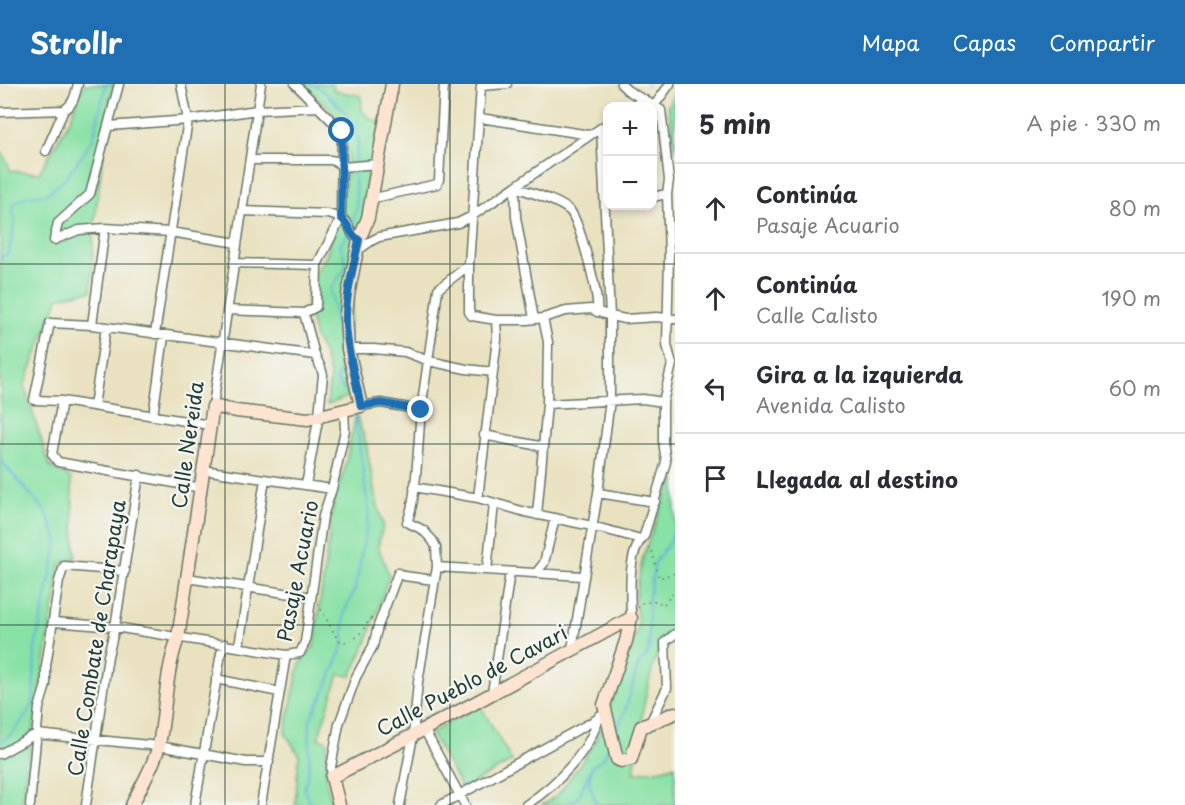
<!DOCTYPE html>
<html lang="es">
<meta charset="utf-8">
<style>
:root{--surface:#fff;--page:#f2f2f3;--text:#2b2b33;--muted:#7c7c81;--line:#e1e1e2;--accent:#1f6fb2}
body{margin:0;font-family:"Playpen Sans",sans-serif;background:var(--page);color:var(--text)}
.controls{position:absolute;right:18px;top:18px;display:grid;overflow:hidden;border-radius:12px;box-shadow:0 3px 9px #0003}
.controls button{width:54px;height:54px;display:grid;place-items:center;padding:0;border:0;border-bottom:2px solid var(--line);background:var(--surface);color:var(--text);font:30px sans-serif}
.stop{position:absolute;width:18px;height:18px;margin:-14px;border:4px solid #1f6fb2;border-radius:50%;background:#fff}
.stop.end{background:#1f6fb2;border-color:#fff;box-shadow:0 2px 6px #0008}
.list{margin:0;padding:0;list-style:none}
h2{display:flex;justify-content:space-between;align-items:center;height:78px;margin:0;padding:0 24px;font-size:26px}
h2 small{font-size:20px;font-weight:400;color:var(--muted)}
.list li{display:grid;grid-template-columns:39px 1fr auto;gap:18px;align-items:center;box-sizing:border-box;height:90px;padding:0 24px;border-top:2px solid var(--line)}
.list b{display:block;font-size:22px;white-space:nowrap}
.list p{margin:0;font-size:20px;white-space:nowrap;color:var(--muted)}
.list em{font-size:20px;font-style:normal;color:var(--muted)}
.icon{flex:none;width:33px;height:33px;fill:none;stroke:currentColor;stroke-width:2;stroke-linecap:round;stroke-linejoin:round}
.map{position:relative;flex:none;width:675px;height:721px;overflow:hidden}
header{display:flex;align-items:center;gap:36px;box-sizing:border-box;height:84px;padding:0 30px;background:var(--accent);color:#fff}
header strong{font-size:28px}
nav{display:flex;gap:33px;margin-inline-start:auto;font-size:21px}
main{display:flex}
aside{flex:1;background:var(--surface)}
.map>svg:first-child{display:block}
.green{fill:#88e1a5;stroke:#548f6c;stroke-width:1.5}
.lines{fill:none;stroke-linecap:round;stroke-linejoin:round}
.stream{stroke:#5faed9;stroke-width:2}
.street-casing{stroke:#667665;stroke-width:11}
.secondary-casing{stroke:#667665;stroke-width:15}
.path{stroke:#667665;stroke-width:1.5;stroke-dasharray:1.5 4.5;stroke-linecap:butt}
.street{stroke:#fff;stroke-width:8}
.secondary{stroke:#fde4d1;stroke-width:12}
.route{stroke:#1f6fb2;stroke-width:8}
.grid{fill:none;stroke:#1f3d34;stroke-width:1.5;stroke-opacity:0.55}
.labels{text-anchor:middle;stroke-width:4.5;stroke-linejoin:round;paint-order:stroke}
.street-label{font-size:20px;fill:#1f3d34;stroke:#f6f6f2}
</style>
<header>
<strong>Strollr</strong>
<nav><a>Mapa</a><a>Capas</a><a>Compartir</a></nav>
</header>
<main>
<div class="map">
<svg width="675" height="721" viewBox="0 0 675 721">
<rect width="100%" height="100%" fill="#f6f6f2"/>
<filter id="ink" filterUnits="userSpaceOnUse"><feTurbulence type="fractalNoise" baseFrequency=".0167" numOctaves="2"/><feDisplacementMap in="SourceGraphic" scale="12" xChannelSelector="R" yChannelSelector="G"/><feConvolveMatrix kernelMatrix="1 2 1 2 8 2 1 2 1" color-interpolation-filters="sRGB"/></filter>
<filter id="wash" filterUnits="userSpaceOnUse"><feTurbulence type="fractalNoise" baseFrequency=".008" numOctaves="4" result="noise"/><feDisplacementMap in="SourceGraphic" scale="24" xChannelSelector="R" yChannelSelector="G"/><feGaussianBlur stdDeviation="1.35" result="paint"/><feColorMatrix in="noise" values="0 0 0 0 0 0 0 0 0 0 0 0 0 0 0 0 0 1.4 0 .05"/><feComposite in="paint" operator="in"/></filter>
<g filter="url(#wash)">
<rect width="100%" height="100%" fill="#e9e1bf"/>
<path class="green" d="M84,0h30l-5,17 -15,126 -3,64 -32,6 -35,89 26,81 21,11 5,80 -15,5 -40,242h-21v-653l3,2 8,17 28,2 31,-53z
M304,0h29v6l28,6 1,15 9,8 10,2 -8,38 -6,16 -2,31 -20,152 2,39 -20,8 3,-31 -7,-21 -8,-15 -8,-34 4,-24 15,-24 17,-56 5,-44 -4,-34z
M675,6v63l-7,-47z
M356,330l10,29 9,52 8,30 -5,21 11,30 -23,68 -15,32 -12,-2 -21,64 9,3 -1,39 6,25h-37l4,-50 -14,-22 14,-67 15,-20 21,-153 9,-21z
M675,393v152l-10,5c-19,40 -25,94 -31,139l29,-4 12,-4v40h-133l16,-10 36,-51 22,-52 19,-55 3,-12 -3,-27 8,-42 20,-54z
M480,621l32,56 -50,28 -31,-56z"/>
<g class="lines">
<path class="stream" d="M313,0c15,9 43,35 45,54 1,7 -2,16 -3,24
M647,0v1
M673,20l2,2
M352,142l5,-18 -3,-38
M349,149l-9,12 7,21 -16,22 10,80 -5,12 18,21
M0,174l9,-5 6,-32 -3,-15 13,-9 22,-3 18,-15 28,-39 13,-56
M0,376l46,52 12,29 -23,107 -2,57 -21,29 -12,9
M615,648l10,-20 13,-47 11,-13v-55l6,-35 16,-22 4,-12
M312,721l-8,-14 5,-24 1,-48 15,-28 19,-48v-30l11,-24 14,-75 -14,-100
M565,721l13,-7 12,-28
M597,721l-8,-22 3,-17 11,-7 5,-11"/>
</g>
</g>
<g filter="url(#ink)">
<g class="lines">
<defs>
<path id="street" d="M295,0l47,47 -1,87 -24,47 -1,42 -12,6
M507,0l-26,2 -12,179v47l3,4 24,4h31l16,-2 23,-7 25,-2 19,7 15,3 32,-2 18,2
M621,0l6,6 34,20 8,70 -2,14 2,60 -2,91 5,19 -9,38v39l3,21 -22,74c-18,18 -13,59 -13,82
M633,22l11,-7
M654,22l16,-22
M0,28l64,-2
M480,34l110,17
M109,42l79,-6 69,-10 61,-3
M46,67l18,-41c10,-6 11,-15 14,-26
M250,76h80l6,1 6,6
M342,83l36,-3
M652,113l15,-3
M370,115l67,-15 2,-4 5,-96
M242,127l86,3c6,2 15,3 19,9 5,7 3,12 12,17
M54,156l25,-10 26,-2 65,4 67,11
M54,156l4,-17 32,-29 29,-110
M357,167l14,-10 8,-4 79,-14 14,-7 136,-93
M234,179l83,2
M227,226l77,3
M304,229l11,42 6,13 2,7 -4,40 -13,70
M534,235l-18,-102 -1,-30c14,5 46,14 56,25 9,13 29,85 26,100
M92,241l13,-97
M155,250l33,-214 -7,-36
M348,265h26l31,3 24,9 37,8 27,3
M62,317l-10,53 6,8 144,26
M547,320l96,-5 20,3
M94,322l12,-79
M213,322l48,-322
M361,322l20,-3 40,7
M153,332l11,-80
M210,341l-148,-24 -28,-1 16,-77 42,2 223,30
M484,351l60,12
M203,386l129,19
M414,403l64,11 47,14 67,14 49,13
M598,409l57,9
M478,414l19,-159 -1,-19
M537,431l10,-111 1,-62 -5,-24
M437,483l145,9
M487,486l7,-66
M536,489l8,-10 11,-45
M187,494l124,19
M54,538l61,5 171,28 14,-2 5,-11 18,-126 9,-27 13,-59 -1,-20
M239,562l26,-167
M572,565l26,-156 12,-93v-84l-9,-188
M216,595l63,13
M492,609l18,-121
M650,639l17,-35 -2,-46 10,-8
M424,645l41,76
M0,670l36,-20 123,12 87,16h23
M332,693l-1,-10 8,-43 17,-47 17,-31 5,-20 20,-53 6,3 30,4
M30,721l9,-97 7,-23v-19l13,-85 5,-15 61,5
M86,721l22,-149 7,-29 24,-152
M195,721l26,-152 4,-9
M261,721l25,-150
M400,721l13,-69 5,-54 19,-115 -1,-20 -3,-6 -10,-11 -16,-8c10,-21 11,-84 14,-110 5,-41 12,-82 17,-123l31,-24
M441,721l158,-87 7,1
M526,721c30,-20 64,-53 73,-89"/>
<path id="secondary" d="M631,534l-5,23 -22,64 13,54 4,2 10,-2 10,-32 34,-14
M132,721c9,-19 22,-39 27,-60 7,-36 6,-72 19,-107l35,-232 23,5 72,8 53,-13 -13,-57 -2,-34 2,-20 11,-55 9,-22 24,-134
M339,721l-7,-28 139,-72 160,-87"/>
</defs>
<use href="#street" class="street-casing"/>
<use href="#secondary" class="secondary-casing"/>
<path class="path" d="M648,463l4,4 7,27 16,-5
M318,520l20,36 4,2c18,0 20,-15 31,-25
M638,524l4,-5 14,-2 7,4 12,-14"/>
<use href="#street" class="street"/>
<use href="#secondary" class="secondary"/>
</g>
</g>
<g class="lines" filter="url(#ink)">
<path class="route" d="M342,47l-1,87c9,6 8,17 18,22 -5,24 -12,49 -13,73 -1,32 9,62 15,93l20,-3 40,7"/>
</g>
<path class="grid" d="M225,0v721M450,0v721M0,180h675M0,360h675M0,541h675"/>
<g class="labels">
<g class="street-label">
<text transform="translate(188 361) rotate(-82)" y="7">Calle Nereida</text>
<text transform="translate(298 487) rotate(-79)" y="7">Pasaje Acuario</text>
<text transform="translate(97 554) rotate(-81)" y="7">Calle Combate de Charapaya</text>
<text transform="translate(472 597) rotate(-28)" y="7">Calle Pueblo de Cavari</text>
</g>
</g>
</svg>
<div class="controls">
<button>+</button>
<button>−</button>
</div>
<div class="stop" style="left:342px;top:47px"></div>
<div class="stop end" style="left:421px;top:326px"></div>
</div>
<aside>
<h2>5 min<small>A pie · 330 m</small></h2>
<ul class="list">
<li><svg class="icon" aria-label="ahead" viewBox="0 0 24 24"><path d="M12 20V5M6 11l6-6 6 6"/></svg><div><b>Continúa</b><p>Pasaje Acuario</p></div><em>80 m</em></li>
<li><svg class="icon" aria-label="ahead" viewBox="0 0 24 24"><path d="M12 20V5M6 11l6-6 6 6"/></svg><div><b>Continúa</b><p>Calle Calisto</p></div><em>190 m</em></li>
<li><svg class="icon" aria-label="left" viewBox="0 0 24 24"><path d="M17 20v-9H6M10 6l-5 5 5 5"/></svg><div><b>Gira a la izquierda</b><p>Avenida Calisto</p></div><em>60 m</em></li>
<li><svg class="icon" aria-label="arrive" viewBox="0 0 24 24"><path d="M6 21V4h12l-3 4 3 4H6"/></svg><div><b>Llegada al destino</b></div></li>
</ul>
</aside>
</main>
